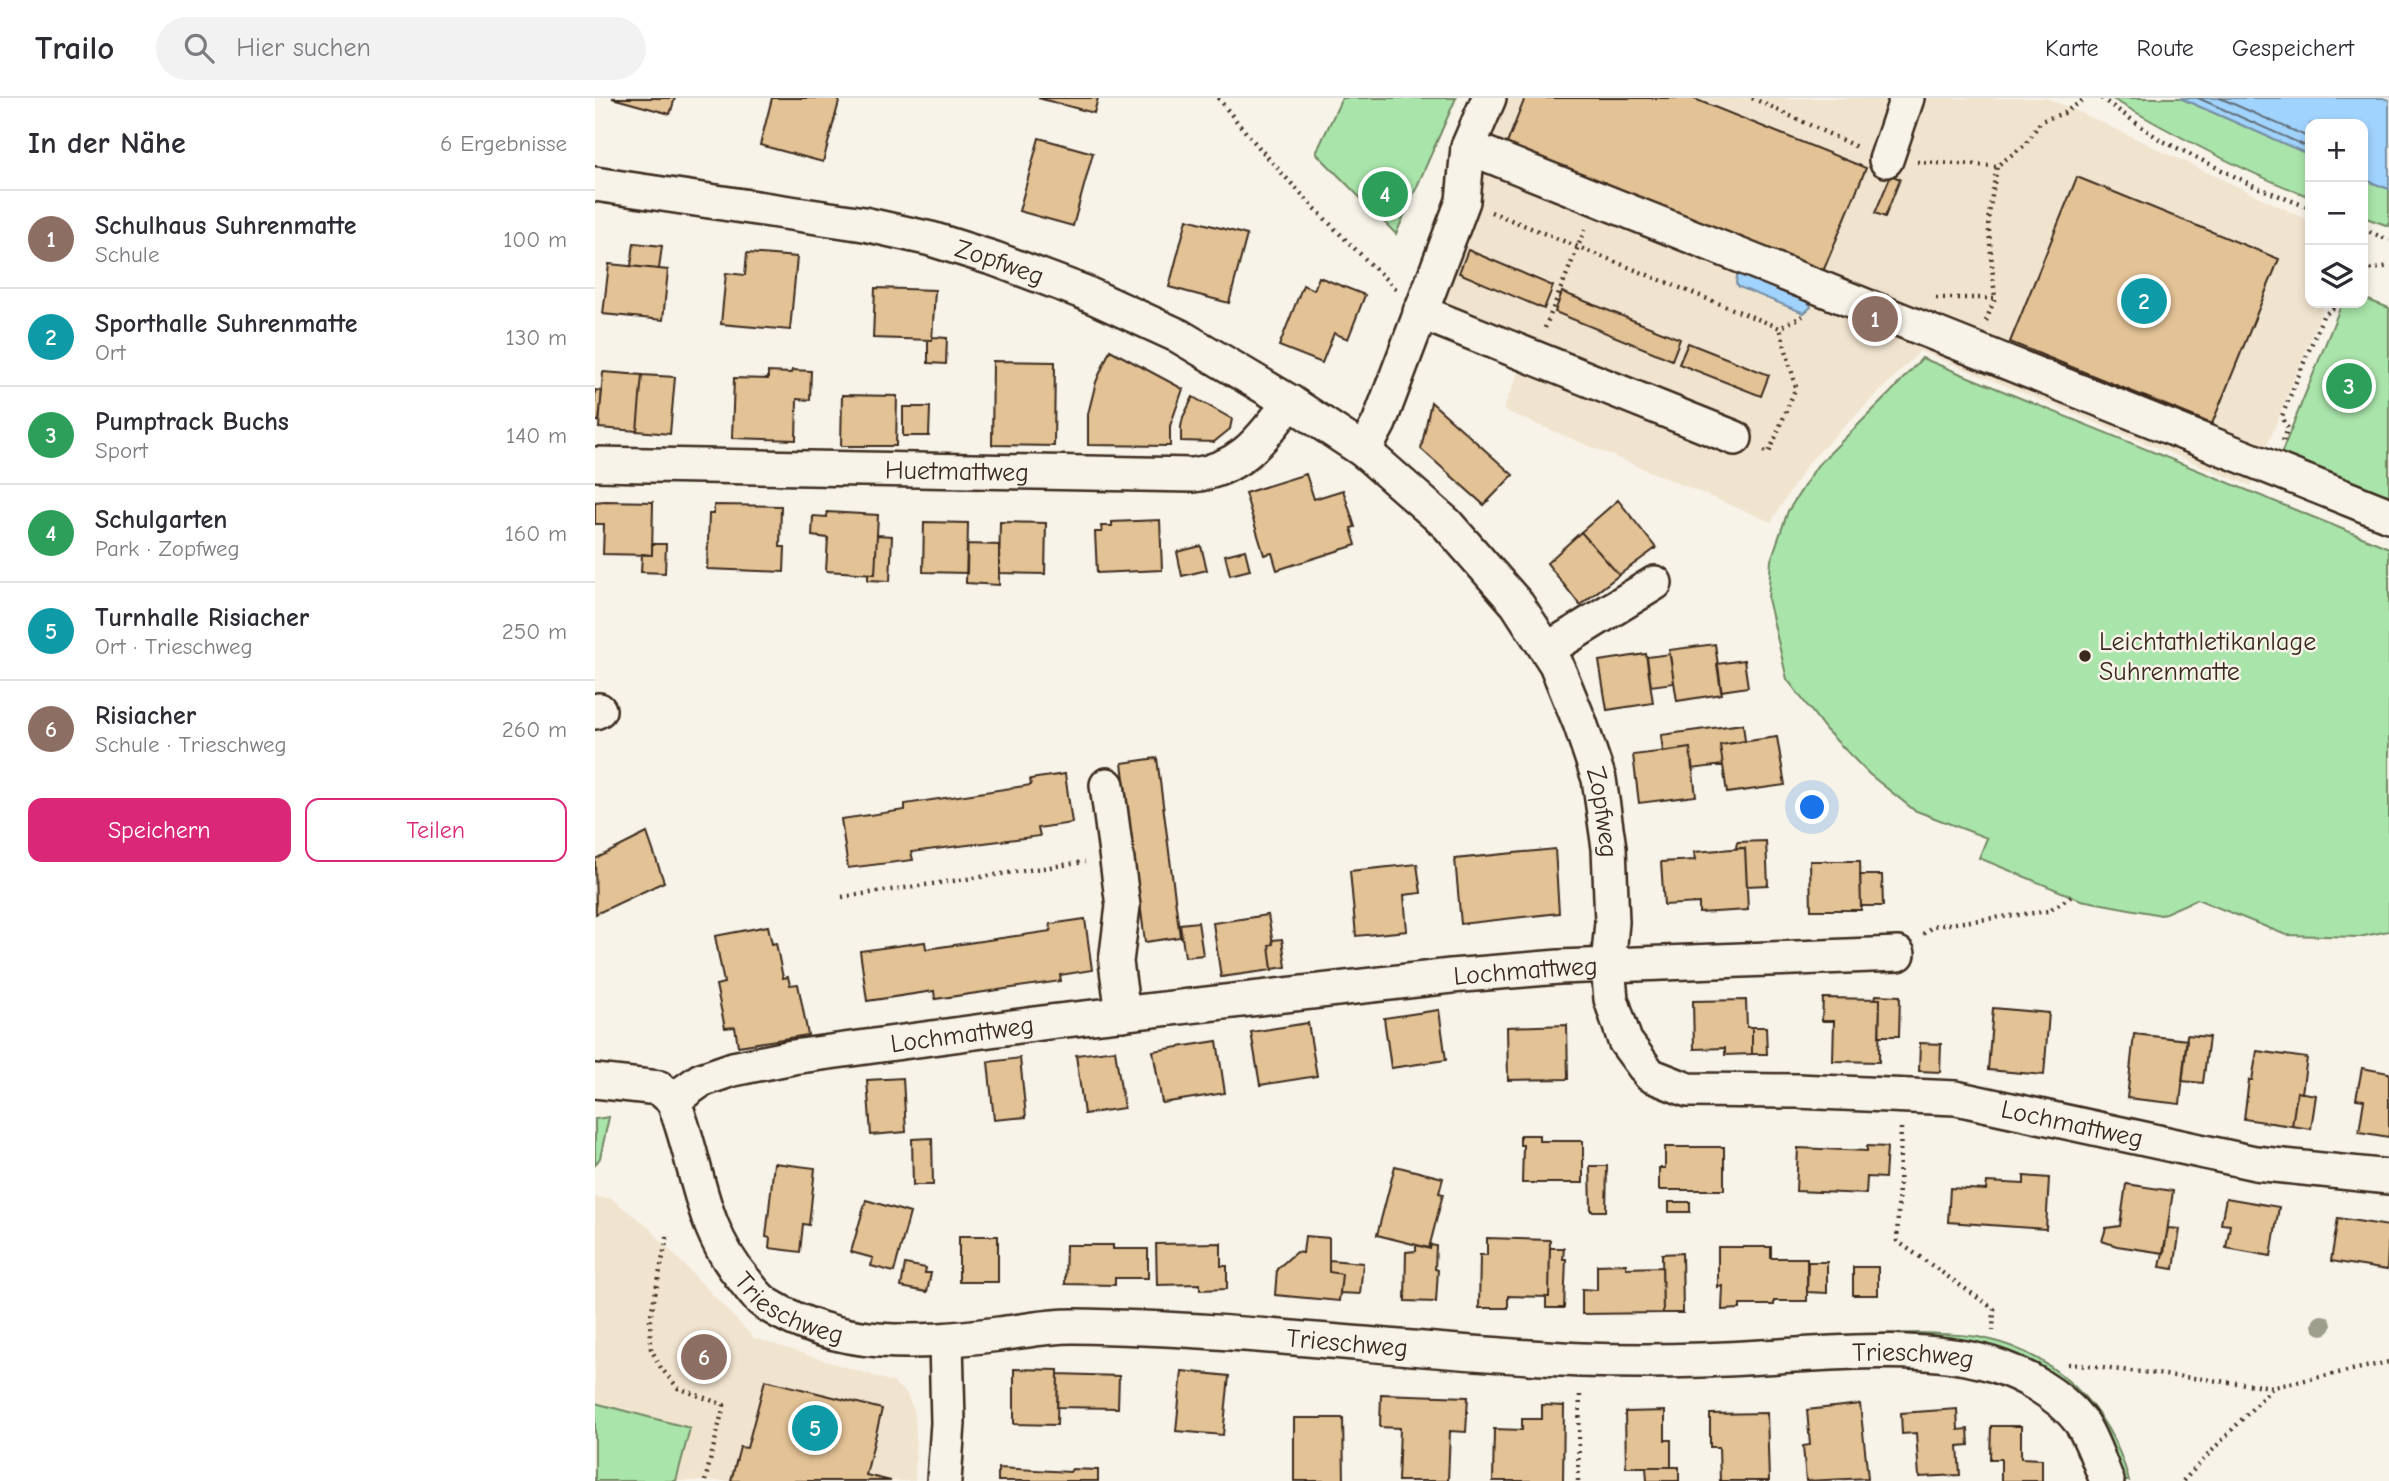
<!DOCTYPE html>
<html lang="de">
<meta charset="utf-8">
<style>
:root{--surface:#fff;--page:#f2f2f3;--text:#2b2b33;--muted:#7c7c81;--line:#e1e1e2;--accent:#db2777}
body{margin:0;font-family:"Comic Neue",sans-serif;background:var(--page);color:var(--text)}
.controls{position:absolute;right:21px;top:21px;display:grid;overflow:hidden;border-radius:14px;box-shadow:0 4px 10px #0003}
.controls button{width:63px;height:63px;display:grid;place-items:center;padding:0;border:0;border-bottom:2px solid var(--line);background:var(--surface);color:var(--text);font:35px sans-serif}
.you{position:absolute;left:1218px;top:710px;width:24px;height:24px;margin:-18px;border:5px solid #fff;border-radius:50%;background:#1a73e8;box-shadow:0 0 0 10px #1a73e833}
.badge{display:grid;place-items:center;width:46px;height:46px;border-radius:50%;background:var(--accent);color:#fff;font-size:23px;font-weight:700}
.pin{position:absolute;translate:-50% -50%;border:4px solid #fff;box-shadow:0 2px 7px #0006}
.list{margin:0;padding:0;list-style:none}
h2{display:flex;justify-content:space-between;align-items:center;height:91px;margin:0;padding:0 28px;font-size:30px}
h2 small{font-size:23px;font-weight:400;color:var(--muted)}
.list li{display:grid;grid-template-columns:46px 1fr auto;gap:21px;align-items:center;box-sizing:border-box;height:98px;padding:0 28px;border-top:2px solid var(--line)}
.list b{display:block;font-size:26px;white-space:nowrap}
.list p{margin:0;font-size:23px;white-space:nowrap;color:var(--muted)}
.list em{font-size:23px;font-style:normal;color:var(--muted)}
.actions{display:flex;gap:14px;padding:21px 28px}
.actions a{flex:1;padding:16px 0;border:2px solid var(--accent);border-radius:14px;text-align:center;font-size:24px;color:var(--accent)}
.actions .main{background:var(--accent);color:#fff}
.icon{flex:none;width:38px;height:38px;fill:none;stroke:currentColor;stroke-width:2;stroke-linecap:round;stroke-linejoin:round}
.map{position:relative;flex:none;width:1794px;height:1383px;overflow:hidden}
header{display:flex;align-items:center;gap:42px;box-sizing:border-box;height:98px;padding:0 35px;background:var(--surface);border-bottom:2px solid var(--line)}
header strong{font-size:33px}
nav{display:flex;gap:38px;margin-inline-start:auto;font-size:24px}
.search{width:490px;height:63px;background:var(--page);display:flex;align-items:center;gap:18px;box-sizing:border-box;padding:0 24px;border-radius:38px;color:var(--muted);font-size:26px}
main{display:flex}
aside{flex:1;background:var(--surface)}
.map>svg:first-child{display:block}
.built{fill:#f1e4cf}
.green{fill:#a9e4aa;stroke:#728764;stroke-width:2}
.water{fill:#a0d3fd;stroke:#788fa4;stroke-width:2}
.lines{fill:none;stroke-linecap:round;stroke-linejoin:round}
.shore{stroke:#636e77;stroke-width:2}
.building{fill:#e3c295;stroke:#3b2a1e;stroke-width:2}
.minor-casing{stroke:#3b2a1e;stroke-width:38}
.path{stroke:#3b2a1e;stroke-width:4.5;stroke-dasharray:2 5;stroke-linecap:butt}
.minor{stroke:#f7f3e8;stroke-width:33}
.tree{fill:#9e9e8c}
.poi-dot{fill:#3b2a1e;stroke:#f7f3e8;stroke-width:2.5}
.labels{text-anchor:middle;stroke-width:5;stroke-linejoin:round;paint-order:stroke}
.street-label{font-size:26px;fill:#3b2a1e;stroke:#f7f3e8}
.poi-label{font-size:26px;fill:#3b2a1e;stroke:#f7f3e8;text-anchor:start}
</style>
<header>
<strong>Trailo</strong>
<div class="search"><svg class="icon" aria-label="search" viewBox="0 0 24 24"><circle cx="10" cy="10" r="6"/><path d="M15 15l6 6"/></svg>Hier suchen</div>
<nav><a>Karte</a><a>Route</a><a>Gespeichert</a></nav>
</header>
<main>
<aside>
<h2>In der Nähe<small>6 Ergebnisse</small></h2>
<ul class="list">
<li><span class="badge" style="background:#8d6e63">1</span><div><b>Schulhaus Suhrenmatte</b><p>Schule</p></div><em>100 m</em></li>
<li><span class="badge" style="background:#0f9aa8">2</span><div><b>Sporthalle Suhrenmatte</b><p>Ort</p></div><em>130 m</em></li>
<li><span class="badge" style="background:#2e9e5b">3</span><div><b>Pumptrack Buchs</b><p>Sport</p></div><em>140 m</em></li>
<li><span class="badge" style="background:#2e9e5b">4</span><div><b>Schulgarten</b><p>Park · Zopfweg</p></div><em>160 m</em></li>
<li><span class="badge" style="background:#0f9aa8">5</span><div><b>Turnhalle Risiacher</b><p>Ort · Trieschweg</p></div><em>250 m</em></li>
<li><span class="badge" style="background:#8d6e63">6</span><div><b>Risiacher</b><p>Schule · Trieschweg</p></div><em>260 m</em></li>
</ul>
<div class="actions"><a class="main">Speichern</a><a>Teilen</a></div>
</aside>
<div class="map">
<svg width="1794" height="1383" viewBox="0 0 1794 1383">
<rect width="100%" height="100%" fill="#f7f3e8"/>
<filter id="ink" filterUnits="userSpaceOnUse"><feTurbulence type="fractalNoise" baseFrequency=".0143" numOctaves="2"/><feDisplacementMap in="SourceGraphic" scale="14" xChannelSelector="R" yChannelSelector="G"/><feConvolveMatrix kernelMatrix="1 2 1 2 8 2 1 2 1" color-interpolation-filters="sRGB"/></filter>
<g filter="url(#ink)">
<path class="built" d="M903,0h548l38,16 226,107v82h15l-74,183 -331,-135 -112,112 -37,59 -268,-112 16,-38 -87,-36 -4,-69z
M0,1099l16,1 37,29 106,111 139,44 13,11 8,17 2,19 -1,52h-320z"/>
<path class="green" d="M747,0h114l-60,136 -80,-81z
M1516,0h69l130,57v42c-70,-27 -134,-61 -199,-99z
M1768,81l26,10v37l-26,-9z
M1768,200l26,10v188l-4,11 -108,-43 65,-161h21z
M1327,260l467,190v383l-30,6 -73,-2 -89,-36 -36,16 -80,-15 -102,-42 8,-20 -73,-28 -45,-36 -43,-44 -39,-51 -19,-80 3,-39 17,-49 29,-45 74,-74z
M14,1019l-9,41 -5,7v-46z
M1329,1235c18,1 36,1 54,4 75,14 132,70 151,144h-6c-12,-22 -25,-44 -37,-65 -5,-9 -10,-21 -17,-28 -52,-56 -150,-49 -219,-51l8,-3z
M0,1305l95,25 -14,53h-81z"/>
<path class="water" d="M1585,0h203l6,2v89l-26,-10v-55h-53v31z
M1149,175l64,28 3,6 -7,6 -65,-26 -3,-4 1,-7z"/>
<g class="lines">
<path class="shore" d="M1603,0l112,50
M1625,0l90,40"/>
</g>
<path class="building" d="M17,0h63l-5,16z
M177,0h68l-17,64 -63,-17z
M443,0h60l-4,15z
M930,0h167l174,70 -44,106 -316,-128z
M444,40l54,15 -20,73 -54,-15z
M1296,77l9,4 -15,38 -10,-4z
M1482,79l202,82 -67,165 -202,-82z
M592,121l60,16 -18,68 -60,-16z
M39,145l28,3 -3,23 -28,-3z
M873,152l85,36 -9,23 -85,-36z
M152,155l50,4 -7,73 -69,-6 5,-51 19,2z
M14,166l59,6 -5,50 -60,-6z
M724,179l46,18 -17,44 -14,-6 -12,30 -43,-17 24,-61 11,5z
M280,190l60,2 -3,50 -59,-2z
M967,194l118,47 -8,21 -117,-48z
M337,239l15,1 -1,26 -18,-1v-23h4z
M1093,245l81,32 -8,21 -82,-32z
M515,252l73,39 -13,37v20l-82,-1v-31l8,-32z
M398,263l62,1 -1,84 -62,-1z
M197,272l19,1 -1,29 -13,-1 -1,41 -64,-2 2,-60 34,1v-7l23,1z
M8,274l39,3 -5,56 -38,-3z
M47,277l33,2 -5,57 -33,-3z
M0,292l7,1 -3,30h-4z
M247,297l55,1 -1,50h-55z
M598,299l39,22 -2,10 -16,13 -33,-1v-14l2,-10z
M836,304l82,73 -29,30 -63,-56z
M308,309h27l-1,29h-26z
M711,376l8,25 29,-9 12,37 -4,1 5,17 -79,25 -5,-17 -8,2 -19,-62z
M1023,402l38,48 -37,27 -38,-43z
M10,403l48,1 -1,53 -49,-1 1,-30h-9v-22z
M119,407l67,1 -1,41h5l-1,25 -77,-3 2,-55h5z
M232,414l51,3 -3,59 -49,-3 2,-33 -16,-2 1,-20 14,1z
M565,422l2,50 -65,3 -2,-41h7l-1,-6h11v-4z
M329,424l44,1 -1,50 -44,-1z
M405,424l46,1 -1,51 -46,-1z
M986,434l38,43 -39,30 -33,-42z
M282,437l15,1 -2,45 -22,-1v-6h7z
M57,446h14l-1,29 -24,-1 1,-18 10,1z
M372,446l32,1v40l-33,-2z
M606,448l6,24 -25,6 -5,-24z
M650,452l5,20 -20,5 -5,-20z
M1120,546l7,50 -45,7 -8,-51z
M1051,556l7,49 -46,7 -8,-49z
M1075,556l4,29 -23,3 -4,-29z
M1149,562l4,27 -27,4 -4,-27z
M1148,626l2,17 -25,4 3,20 -31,4 -2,-21 -27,4 -2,-17z
M1182,639l8,48 -58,8 -7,-48z
M1095,650l6,48 -57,7 -6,-48z
M562,660l23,179 -35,5 -23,-179z
M470,676l7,49 -34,5 2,8 -129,16 2,8 -65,8 -7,-49 64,-9v-6l126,-19 -1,-6z
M52,735l17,49 -68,32 -1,-55z
M1171,743l2,44 -21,1 -2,-38h-9l1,-6z
M1150,750l3,62 -49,3v-10l-35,2 -3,-43 34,-2 -1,-8z
M960,751l4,64 -98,11 -6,-65z
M1215,763h50l1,49h-50z
M822,766l4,29 -17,2 3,36 -51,5 -6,-65z
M1265,777h22l1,31h-22z
M673,817l5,29 -4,1 3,25 -51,7 -8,-54z
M490,821l7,51 -32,5 1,6 -126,18 -1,-8 -67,10 -7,-50 65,-9 1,7 125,-18 -1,-7z
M603,824l5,33 -18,2 -5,-33z
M173,828l4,18 4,-1 7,35 5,-1 2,8 8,-1 10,51 -70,11 -3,-19 -10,1 -9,-43 8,-2 -9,-47z
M687,841l4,28 -14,2 -3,-24 4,-1 -1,-4z
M1281,897l24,1 -1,40h-20l1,-37h-5z
M1228,900l57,1 -1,63 -46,-1 1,-40h-12z
M1151,902l1,27h5v27l-27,1v-7l-31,1 -1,-48z
M1398,910l56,5 -5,62 -56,-5z
M844,912l7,50 -55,8 -7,-50z
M713,925l9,53 -57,9 -9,-53z
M972,927l1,54 -60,1 -1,-53z
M1157,929h14l1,27h-15z
M1539,936l53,6 -7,64 -53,-6z
M1592,937l22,2 -6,46 -21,-2z
M622,943l8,52 -63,10 -9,-52z
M1325,945l21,1 -1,28 -21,-1z
M520,952l9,58 -40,6 -8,-59z
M1662,953l50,7 -5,35 -5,-1 -5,34 -48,-7 5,-39h3z
M425,960l6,59 -32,3 -6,-58z
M1767,970l27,5v64l-30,-5 5,-32 -8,-1z
M308,980l3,54 -35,3 -4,-55z
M1702,994l19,3 -5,34 -19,-3z
M925,1037h19v6h44v42h-61l1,-38h-3z
M337,1040l1,47h-20l-1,-46z
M1272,1048l20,1 -2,31 -18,-1 -1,17 -70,-3 2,-43 69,3z
M1070,1049h59v43h-65v-22h6z
M179,1065l41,5 -6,57 -6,-1 -3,28 -31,-4 1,-10 -4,-1z
M800,1068l48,12 -4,15 4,1 -14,54 -52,-13z
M995,1068h17l-1,45h-15z
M1429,1078l25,2 -3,51 -98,-7 2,-34 36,2 1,-8 37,2z
M1531,1086l47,7 -9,62 -47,-7 -15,-5 4,-13 14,-2z
M1631,1100l53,9 -8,49 -45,-8 4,-23 -9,-1z
M271,1102l44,13 -16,59 -23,-6 2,-8 -22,-6z
M1074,1104h21v10h-21z
M1743,1120l51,8 -2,44 -56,-9z
M1573,1130l12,1 -6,40 -14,-2z
M364,1138h39v46h-39z
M710,1138l24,2v34l13,2 -3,27 -64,-6 2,-26 19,-17 7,1z
M892,1140l63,2 -1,57 -41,-1v12h-29l1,-53h7z
M626,1145v23h6v23l-27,1v-6l-43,1 -1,-41z
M471,1147h47v4h35v29h-33v7l-50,-1z
M821,1147l14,4 1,-4 5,1 -1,23 3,1 -2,32 -31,-1 1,-49 10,-1z
M1123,1149h53v11h36v43h-33v4h-34v4l-18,1 1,-24 -5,1z
M955,1150h14l-1,11h3l-2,49h-18v-11h3z
M1087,1155l1,60h-20l-1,-59z
M734,1162l34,3 -3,31 -20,-1 2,-19 -13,-2z
M1213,1164h19v31l-20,-1z
M310,1166l21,4 -1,5h6l-4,19 -26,-5z
M1031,1166v4l36,-1 1,46 -81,1v-25l15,1v-25z
M1258,1169h25v28h-25z
M419,1271l44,1 -1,55 -43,-1z
M587,1273l47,5 -6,59 -47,-4z
M463,1276l61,2 -1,32 -61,-1z
M170,1282l117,29 -16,66 25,6h-160l9,-34 7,1z
M786,1296l87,3 -2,35 -16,-1 -2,50h-50l2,-53 -20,-1z
M1265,1306l8,74 -62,3 -3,-35 7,-1 -3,-35z
M947,1307l22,1 -1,75h-70l1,-52 28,1v-11h20z
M1362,1311l1,21 10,-1 1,16 -11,1 2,29 -41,2 -3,-44 -14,1 -1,-21z
M1070,1313v29h6v27h-45l-1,-55z
M1172,1315l2,68h-49l-1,-34h-9v-33z
M699,1320h49l1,63h-50z
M1396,1328h30v32l21,1v22h-41v-22h-11z
M1051,1369h33v14h-32z
M403,1370l72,4 2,-3 26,1v11h-100z"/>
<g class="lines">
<defs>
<g id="minor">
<path d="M873,49l921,368"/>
<path d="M1291,62l21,-62"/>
<path id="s1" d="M0,86l269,40 67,15 64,20 88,33 96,44 111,66 74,49 83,73 70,80 39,60 24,59 19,56 10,69 3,74 -4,44 3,33 14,42 25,34 38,15 109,1 159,7 299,65 134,14"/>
<path d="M825,214l315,126"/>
<path d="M769,353l15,-28 84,-222 5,-54 21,-49"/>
<path id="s2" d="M0,366l598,11c49,-6 69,-37 97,-73"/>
<path d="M953,551l107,-66"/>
<path d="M0,614l4,-2"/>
<path d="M512,687l16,121 -7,56 7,52"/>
<path id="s3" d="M0,983l64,7 14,12 28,-20 32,-11 60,-12 256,-35 402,-46 108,-9 339,-13"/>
<path id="s4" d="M78,1002c26,64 25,127 72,181 7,9 14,19 23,24 73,45 150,39 231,29 24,-3 49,-8 74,-8 170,2 338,26 508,34 60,2 121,1 181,-3 71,-4 160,-13 229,7 32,10 68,30 89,57 12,17 19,41 27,60"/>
<path d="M349,1383l4,-58 -2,-82"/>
</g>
</defs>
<use href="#minor" class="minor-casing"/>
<path class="path" d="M623,0c54,69 116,131 178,191
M1157,0l107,50
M1506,0l58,41 93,46 58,23
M1322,64l80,4
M896,114l289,116 23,-12
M1768,131l26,11
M1768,173l26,-5
M1341,200h59
M1391,223l9,-23 -7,-78 9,-54 29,-22 15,-23 23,-8 22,-15
M950,230l40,-99
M1688,343l5,-12 -6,-13 41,-100 17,-13
M1169,353l5,2 27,-66 -16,-59
M247,799l243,-35
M1328,836l10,-8 115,-15 24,-15
M1306,1030l-4,113 97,68 -1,22
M72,1139l-17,82 1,30 10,19 17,20 46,17 -19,76
M1473,1266l205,23 116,-25
M983,1383l2,-89
M1588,1383l90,-94"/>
<use href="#minor" class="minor"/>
</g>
<circle class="tree" cx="1727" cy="1227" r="10"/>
</g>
<circle class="poi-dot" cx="1490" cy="558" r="7"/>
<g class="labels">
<g class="street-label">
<text dy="9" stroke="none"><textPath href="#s1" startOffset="413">Zopfweg</textPath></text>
<text dy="9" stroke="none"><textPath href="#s2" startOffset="362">Huetmattweg</textPath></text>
<text dy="9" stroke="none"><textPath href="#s1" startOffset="1270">Zopfweg</textPath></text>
<text dy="9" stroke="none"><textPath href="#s3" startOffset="950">Lochmattweg</textPath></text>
<text dy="9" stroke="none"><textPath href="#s3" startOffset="383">Lochmattweg</textPath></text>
<text dy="9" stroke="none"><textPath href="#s1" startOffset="1972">Lochmattweg</textPath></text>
<text dy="9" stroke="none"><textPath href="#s4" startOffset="250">Trieschweg</textPath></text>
<text dy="9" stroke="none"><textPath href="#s4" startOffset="817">Trieschweg</textPath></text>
<text dy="9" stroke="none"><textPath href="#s4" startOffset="1384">Trieschweg</textPath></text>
</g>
<g class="poi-label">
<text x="1504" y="552">Leichtathletikanlage<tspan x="1504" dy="30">Suhrenmatte</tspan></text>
</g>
</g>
</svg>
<div class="controls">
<button>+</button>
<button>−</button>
<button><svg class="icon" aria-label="layers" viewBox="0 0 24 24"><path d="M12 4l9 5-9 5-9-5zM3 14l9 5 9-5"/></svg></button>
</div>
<div class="you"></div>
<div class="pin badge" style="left:1280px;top:221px;background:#8d6e63">1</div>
<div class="pin badge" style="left:1549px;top:203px;background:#0f9aa8">2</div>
<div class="pin badge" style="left:1754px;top:288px;background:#2e9e5b">3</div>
<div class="pin badge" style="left:790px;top:96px;background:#2e9e5b">4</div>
<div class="pin badge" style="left:220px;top:1330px;background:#0f9aa8">5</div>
<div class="pin badge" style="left:109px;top:1259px;background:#8d6e63">6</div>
</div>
</main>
